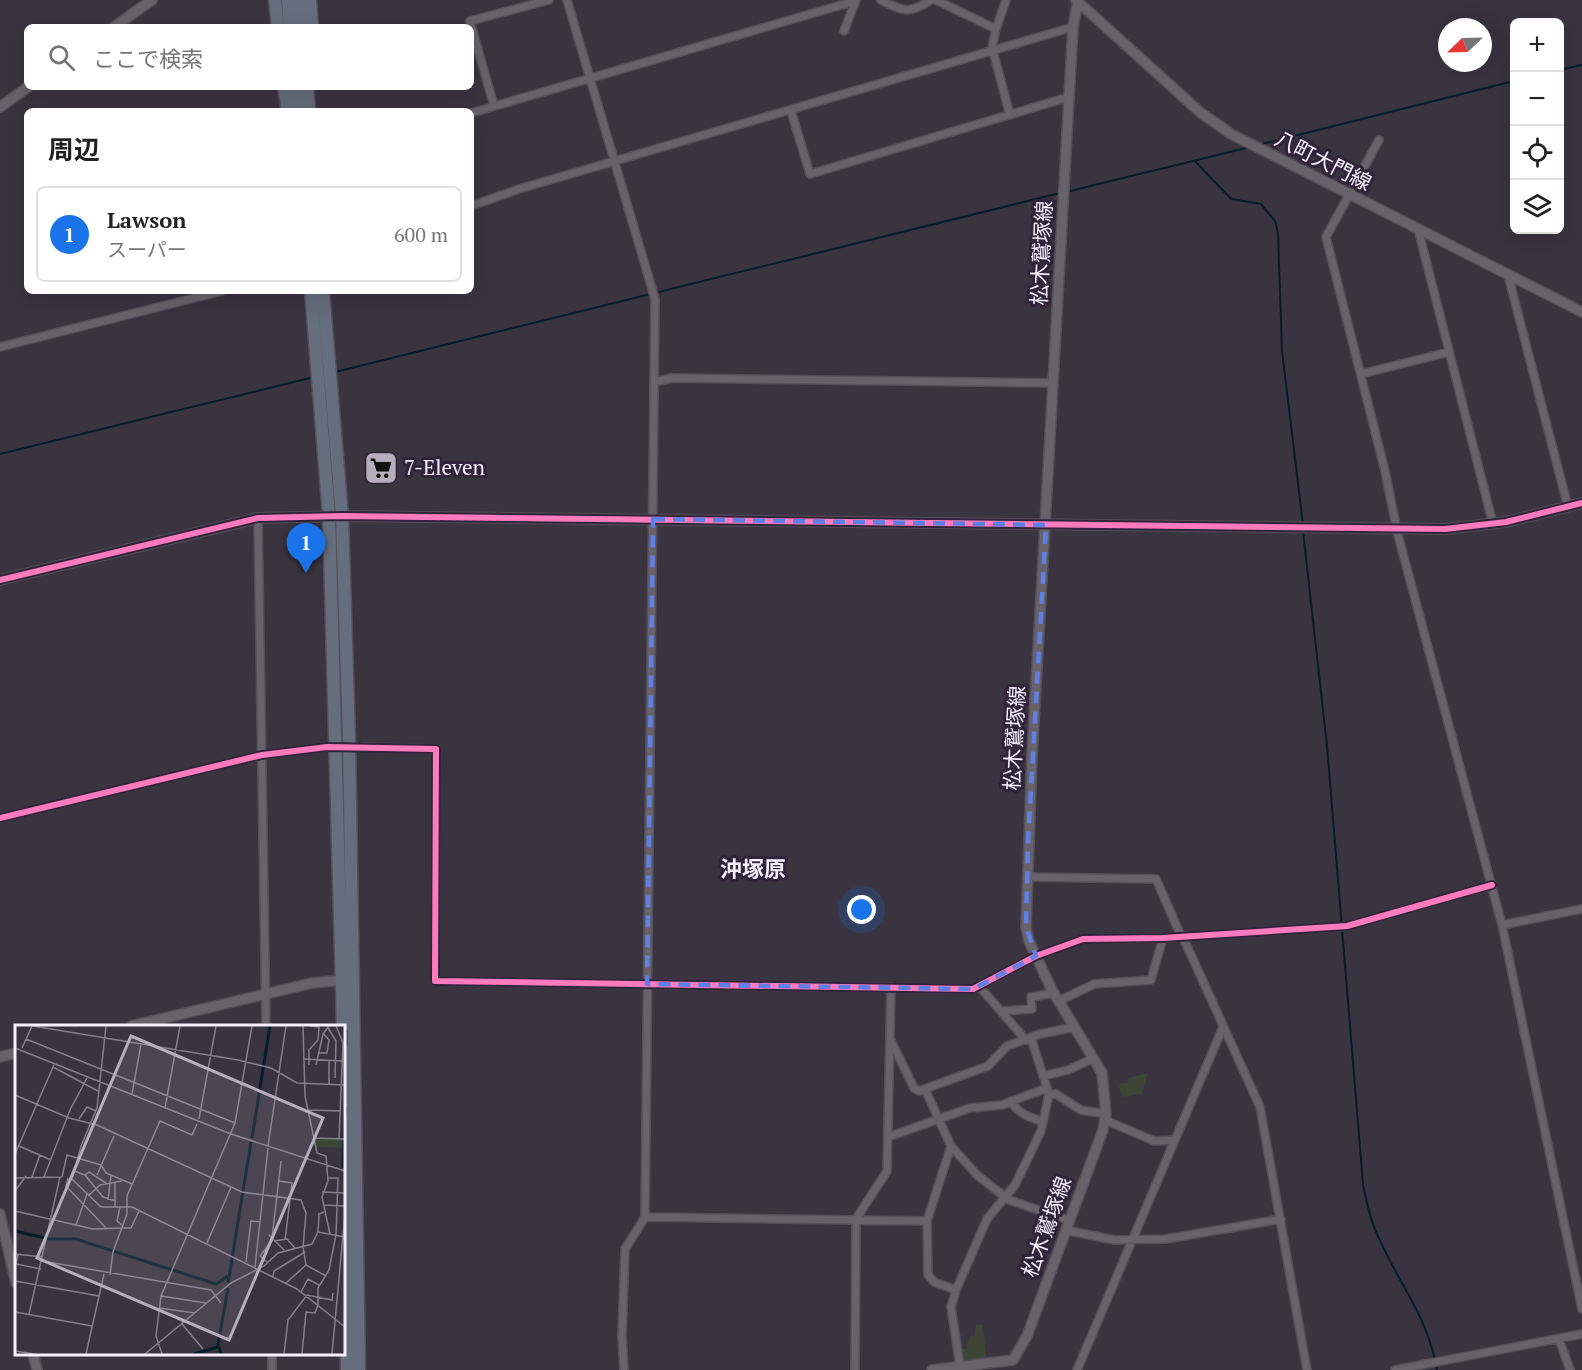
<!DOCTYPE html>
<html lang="ja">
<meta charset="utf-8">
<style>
:root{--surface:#fff;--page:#f6f6f6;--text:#222;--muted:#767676;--line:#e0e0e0;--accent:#1a73e8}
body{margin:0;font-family:"PT Serif","Noto Sans JP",serif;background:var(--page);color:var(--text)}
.controls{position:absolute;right:18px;top:18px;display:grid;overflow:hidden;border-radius:9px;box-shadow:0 6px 24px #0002}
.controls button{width:54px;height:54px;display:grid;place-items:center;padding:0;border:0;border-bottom:2px solid var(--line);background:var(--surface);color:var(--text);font:30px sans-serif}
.compass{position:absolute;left:1438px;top:18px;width:54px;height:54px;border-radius:50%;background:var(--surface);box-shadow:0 6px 24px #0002;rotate:247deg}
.you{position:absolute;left:862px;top:910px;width:21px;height:21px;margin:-15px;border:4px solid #fff;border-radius:50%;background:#1a73e8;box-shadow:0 0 0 9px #1a73e833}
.badge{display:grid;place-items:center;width:39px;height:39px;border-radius:50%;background:var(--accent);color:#fff;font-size:20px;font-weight:700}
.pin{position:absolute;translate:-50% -50px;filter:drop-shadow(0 2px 3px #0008)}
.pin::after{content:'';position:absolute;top:32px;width:21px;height:18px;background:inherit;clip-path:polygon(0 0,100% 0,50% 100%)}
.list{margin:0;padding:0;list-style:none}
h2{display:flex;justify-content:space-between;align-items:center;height:78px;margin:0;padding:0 24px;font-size:26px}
h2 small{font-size:20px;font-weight:400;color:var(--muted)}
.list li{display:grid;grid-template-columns:39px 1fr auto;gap:18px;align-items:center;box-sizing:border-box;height:96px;margin:0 12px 12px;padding:0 12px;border:2px solid var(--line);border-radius:9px}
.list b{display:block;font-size:22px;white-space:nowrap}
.list p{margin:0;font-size:20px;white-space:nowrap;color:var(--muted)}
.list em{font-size:20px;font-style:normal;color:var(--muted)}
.icon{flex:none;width:33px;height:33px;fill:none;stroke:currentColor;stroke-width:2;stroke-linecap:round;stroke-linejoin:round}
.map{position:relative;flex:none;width:1582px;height:1370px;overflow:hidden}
.search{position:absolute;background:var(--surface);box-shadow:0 6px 24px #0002;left:24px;top:24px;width:450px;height:66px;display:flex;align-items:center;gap:15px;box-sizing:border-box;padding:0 21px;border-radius:9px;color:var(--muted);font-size:22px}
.panel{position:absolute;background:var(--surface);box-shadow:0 6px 24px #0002;left:24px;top:108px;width:450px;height:186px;border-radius:9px}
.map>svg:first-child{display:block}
.green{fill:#3d4635}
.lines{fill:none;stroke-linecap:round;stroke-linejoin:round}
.stream{stroke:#051d29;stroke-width:2}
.street-casing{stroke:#554f5a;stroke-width:10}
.secondary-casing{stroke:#554f5a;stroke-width:12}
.highway-casing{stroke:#554f5a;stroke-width:15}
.street{stroke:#67626b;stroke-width:7}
.secondary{stroke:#67626b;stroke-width:9}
.highway{stroke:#656e7c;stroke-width:12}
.cycleway-casing{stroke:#31243a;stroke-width:10}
.cycleway{stroke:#fd7abc;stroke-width:6}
.marked{fill:none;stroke:#5f7fe4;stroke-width:4.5;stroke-dasharray:12 8;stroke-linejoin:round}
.labels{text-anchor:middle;stroke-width:6;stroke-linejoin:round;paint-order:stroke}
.street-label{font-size:21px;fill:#f8f0ff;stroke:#31243a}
.poi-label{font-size:21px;fill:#f8f0ff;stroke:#31243a;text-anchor:start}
.neighbourhood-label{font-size:22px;font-weight:bold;fill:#f8f0ff;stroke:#31243a}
.inset-river{fill:none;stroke:#051d29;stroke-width:3}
.inset-road{fill:none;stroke:#867f8c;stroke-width:1.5}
.view{fill:#b6aebc;fill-opacity:0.15;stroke:#b6aebc;stroke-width:3}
.inset-edge{fill:none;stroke:#f8f0ff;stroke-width:3}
</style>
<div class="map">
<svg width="1582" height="1370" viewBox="0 0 1582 1370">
<rect width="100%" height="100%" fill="#3a3340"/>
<path class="green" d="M1148,1073l-6,21 -21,3 -2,-13 9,-1v-5z
M983,1324l3,34 -24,3 -1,-13 6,1 2,-13h6l1,-11z"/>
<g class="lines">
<path class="stream" d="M1560,70l22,-5
M1258,145l256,-64
M1195,161l36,38 30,5 14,17 3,12 4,118 21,174
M1066,192l184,-45
M335,372l725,-179
M0,454l314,-77
M1303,531l24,215 36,438c3,15 6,31 12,45 20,51 52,83 62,141"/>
<defs>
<path id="street" d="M567,0l88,299 -10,918 -20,32 -3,87 2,34
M881,0c23,12 28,14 50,0
M936,0l60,29 10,-29
M844,31l12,-31
M993,51l17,64
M991,52l5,-23
M494,106l-24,-85 79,-21
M791,111l19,63 259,-77
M471,113l384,-112
M1379,140l-53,97 59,234 13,64 104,390 80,384
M471,206l48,-17 554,-162
M1418,229l75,295
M1508,275l60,232
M0,347l222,-56
M1361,374l88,-22
M654,382l18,-4 381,5
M258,518l8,508
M363,747l73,2 -1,232 538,8 63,-33 47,-17 80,-1 184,-12 145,-41
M0,818l262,-63 65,-8
M1027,877l129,2 25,57
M1502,925l80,-16
M1182,935l78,172 47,263
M979,986l47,54
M1059,1001l35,-17 57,-4 12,-42
M1001,1011l31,-2 -1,-12 23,-4
M891,1041l23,47 5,3 69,-25 19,-20 33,-12 35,-7
M1043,1076l25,-6 26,-12
M925,1089l26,57 26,29 32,25 59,20
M1049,1094h7l25,16 25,4
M1011,1101c6,12 18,16 30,20
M1105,1120l49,21 20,-1
M888,1137l82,-29 32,-3 45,-17
M951,1146l-24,75 1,54 6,7 22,8
M645,1217l282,4
M1065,1230l49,10 52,-1 115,-20
M1559,1339l11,31
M272,1354v16
M960,1366l-9,-59 5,-17 31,-71 28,-34 26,-54 8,-37 -18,-56
M855,1370l1,-151 31,-48 4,-184
M1077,1370l146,-343
M1395,1370l187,-36"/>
<path id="secondary" d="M1076,0l125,113 30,21 351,178
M114,27l38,-27
M0,107l28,-20
M0,580l258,-62 84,-2 1103,13 61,-7 76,-19
M131,1026l181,-43 31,-3
M0,1057l16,-4
M0,1214l16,69
M33,1354l4,16
M932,1370l81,-10 14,-24 76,-206 3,-16 -4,-41 -50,-83 -23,-49 -3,-14 6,-171 41,-729 5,-27"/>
<path id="highway" d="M275,0l3,27
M288,0l2,27
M300,0l2,27
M310,0l2,27
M284,87l4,24
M295,87l2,24
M307,87l2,24
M311,291l18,225 14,510
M323,291l19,225 7,222 10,632
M344,1050l3,320"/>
</defs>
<use href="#street" class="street-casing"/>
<use href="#secondary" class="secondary-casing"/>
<use href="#highway" class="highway-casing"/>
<use href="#street" class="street"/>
<use href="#secondary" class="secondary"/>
<use href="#highway" class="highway"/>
<defs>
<path id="cycleway" d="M0,580l258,-62 84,-2 1103,13 61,-7 76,-19
M0,818l262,-63 65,-8 109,2 -1,232 538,8 63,-33 47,-17 80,-1 184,-12 145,-41"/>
</defs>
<use href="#cycleway" class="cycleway-casing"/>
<use href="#cycleway" class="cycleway"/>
</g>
<path class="marked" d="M653,519l393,6 -18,317 -2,85 10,29 -63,33 -326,-5z"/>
<defs>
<symbol id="supermarket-square" viewBox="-11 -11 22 22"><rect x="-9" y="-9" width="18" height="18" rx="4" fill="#b6aebc" stroke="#31243a"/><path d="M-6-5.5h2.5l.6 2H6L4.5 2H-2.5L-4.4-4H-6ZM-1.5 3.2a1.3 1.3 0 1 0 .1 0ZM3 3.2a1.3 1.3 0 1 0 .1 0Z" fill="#111"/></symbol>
</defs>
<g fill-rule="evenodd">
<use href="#supermarket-square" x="362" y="449" width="38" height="38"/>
</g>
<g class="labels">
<g class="street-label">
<text transform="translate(1323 161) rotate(27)" y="7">八町大門線</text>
<text transform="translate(1042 253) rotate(-87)" y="7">松木鷲塚線</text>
<text transform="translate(1015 738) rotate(-87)" y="7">松木鷲塚線</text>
<text transform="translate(1047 1227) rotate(-70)" y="7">松木鷲塚線</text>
</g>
<g class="poi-label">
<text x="404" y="475">7-Eleven</text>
</g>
<g class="neighbourhood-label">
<text x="753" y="877">沖塚原</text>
</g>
</g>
<g transform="translate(15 1025)">
<rect width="330" height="330" fill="#3a3340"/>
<path d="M299,113l31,1v9l-29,-1z" fill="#3d4635"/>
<path class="inset-river" d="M237,113l18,-112M328,143l2,-61M0,206l34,8h27l140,45 12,-8M213,258l23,-141M179,329l24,-7M206,329l-3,-9 10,-57"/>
<path class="inset-road" d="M18,1l205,34 33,8 26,15 48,2M91,1l-9,82 -16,38 -9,33 3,3 26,25h31l165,82 48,38M288,1l2,70 12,57 9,3 2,25 -6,16 8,37M312,1l9,15 -1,37M321,1l7,17 -4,96M11,14l209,84M0,23l216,86 114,37M7,23l10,-22M303,28h9l2,-13 -6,-7M288,34l39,2M294,40v-15l9,-10 1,-13 -9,-1M301,40l7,-31 6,-8M38,42l45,24M314,59v-24M117,69l9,-50M0,70l54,23 28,7 145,67 59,8 5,13 -3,34 3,18M150,83l15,-82M293,85l33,1M64,94l8,-12 9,4M184,94l17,-93M299,113l31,1M4,121l32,14M253,121l18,-120M0,129l39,-89M59,146l11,4 18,22 13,4M70,150l4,-3 17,11M82,150l17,-39M17,152l8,-22M29,152l26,-67 17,-32M47,152l5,-22 34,10 5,8 26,11M0,153l47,-1M53,153l-2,8 40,42M264,156l13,2 -7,57M0,166l11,-15M307,167l23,1M74,170l11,-10 22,-4M93,175l3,-25M308,180l22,1M100,182v-24M105,182l-3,14 5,4M0,186l78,18 29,-1M61,200l11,-31M107,203h9l8,-17M303,207l1,-18 5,-2M254,210l15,15M257,213l9,-77M259,216l13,-2 8,9M192,218l24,-56M0,229l28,3M3,230l-2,9 25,5M27,236l169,29 10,13M231,237l5,-41 9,1M253,238l-8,-7 13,-17M291,240l20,11M240,242l13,-119M95,250l3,-23 14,-38v-18l33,-75 32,14 5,-11M258,252l1,-6 31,-19M0,256l84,15M271,258l20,-18M286,267l7,-13 11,6M146,271l45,7M144,283l36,5M0,287l77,14M14,289l31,-137M167,299l21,25M0,326l19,3M71,329l18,-80M130,329l86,-71 33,-17 14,-13 34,-9 6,-12 27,5M147,329l-6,-18 5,-40 74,-173 17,-97M269,329l4,-34 19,-25 25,5 1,-7M287,329l4,-42 9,1 3,-8v-17l11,-18 7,-35 2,-57h-10M317,329l13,-140"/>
<path class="view" d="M116,11l192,82 -94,222 -192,-82z"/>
<rect width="330" height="330" class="inset-edge"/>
</g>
</svg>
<div class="controls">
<button>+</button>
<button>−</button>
<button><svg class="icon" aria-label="locate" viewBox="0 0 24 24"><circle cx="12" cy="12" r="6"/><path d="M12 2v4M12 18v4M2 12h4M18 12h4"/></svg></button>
<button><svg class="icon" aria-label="layers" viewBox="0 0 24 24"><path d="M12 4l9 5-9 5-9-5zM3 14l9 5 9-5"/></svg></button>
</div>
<svg class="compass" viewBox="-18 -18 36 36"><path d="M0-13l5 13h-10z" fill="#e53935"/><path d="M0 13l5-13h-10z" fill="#767676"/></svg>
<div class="you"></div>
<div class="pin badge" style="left:306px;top:573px">1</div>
<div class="search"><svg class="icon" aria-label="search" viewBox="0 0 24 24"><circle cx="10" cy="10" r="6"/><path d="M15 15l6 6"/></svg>ここで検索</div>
<section class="panel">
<h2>周辺<small></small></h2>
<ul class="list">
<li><span class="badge">1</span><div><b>Lawson</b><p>スーパー</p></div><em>600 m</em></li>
</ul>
</section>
</div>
